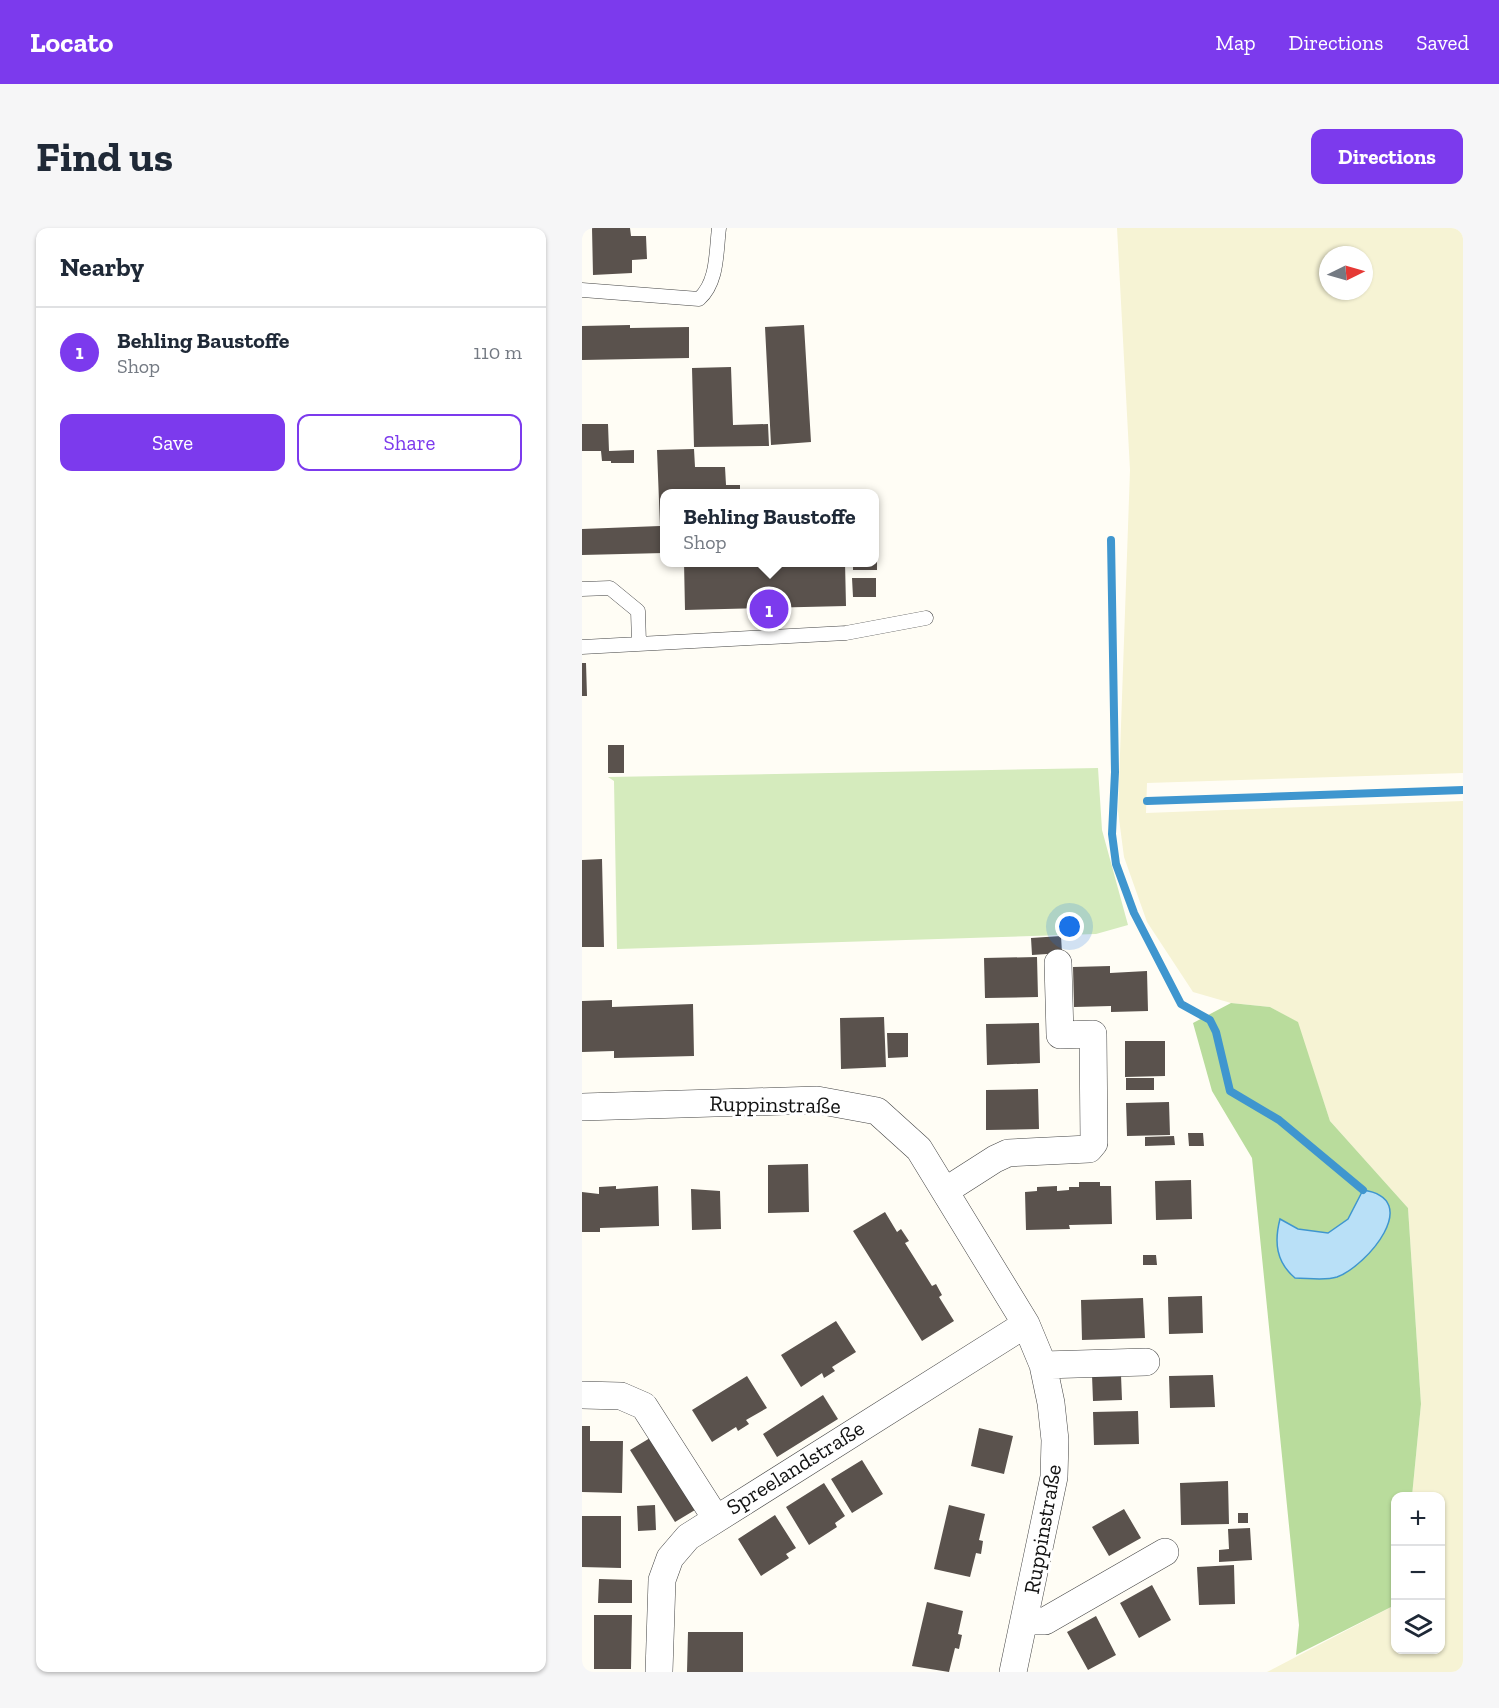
<!DOCTYPE html>
<meta charset="utf-8">
<style>
:root{--surface:#fff;--page:#f6f6f7;--text:#1f2937;--muted:#747a83;--line:#e0e1e3;--accent:#7c3aed}
body{margin:0;font-family:"Zilla Slab",serif;background:var(--page);color:var(--text)}
.controls{position:absolute;right:18px;bottom:18px;display:grid;overflow:hidden;border-radius:12px;box-shadow:0 2px 4px #0004}
.controls button{width:54px;height:54px;display:grid;place-items:center;padding:0;border:0;border-bottom:2px solid var(--line);background:var(--surface);color:var(--text);font:30px sans-serif}
.compass{position:absolute;left:737px;top:18px;width:54px;height:54px;border-radius:50%;background:var(--surface);box-shadow:0 2px 4px #0004;rotate:85deg}
.you{position:absolute;left:488px;top:699px;width:21px;height:21px;margin:-15px;border:4px solid #fff;border-radius:50%;background:#1a73e8;box-shadow:0 0 0 9px #1a73e833}
.badge{display:grid;place-items:center;width:39px;height:39px;border-radius:50%;background:var(--accent);color:#fff;font-size:20px;font-weight:700}
.pin{position:absolute;translate:-50% -50%;border:3px solid #fff;box-shadow:0 2px 6px #0006}
.popup{position:absolute;left:78px;top:261px;width:219px;height:78px;box-sizing:border-box;display:grid;place-content:center;border-radius:12px;background:var(--surface);filter:drop-shadow(0 2px 4px #0005);font-size:20px;white-space:nowrap;color:var(--muted)}
.popup b{font-size:22px;color:var(--text)}
.popup::after{content:'';position:absolute;left:50%;top:100%;margin-left:-12px;border:12px solid transparent;border-top-color:var(--surface)}
.list{margin:0;padding:0;list-style:none}
h2{display:flex;justify-content:space-between;align-items:center;height:78px;margin:0;padding:0 24px;font-size:26px}
h2 small{font-size:20px;font-weight:400;color:var(--muted)}
.list li{display:grid;grid-template-columns:39px 1fr auto;gap:18px;align-items:center;box-sizing:border-box;height:90px;padding:0 24px;border-top:2px solid var(--line)}
.list b{display:block;font-size:22px;white-space:nowrap}
.list p{margin:0;font-size:20px;white-space:nowrap;color:var(--muted)}
.list em{font-size:20px;font-style:normal;color:var(--muted)}
.actions{display:flex;gap:12px;padding:18px 24px}
.actions a{flex:1;padding:14px 0;border:2px solid var(--accent);border-radius:12px;text-align:center;font-size:21px;color:var(--accent)}
.actions .main{background:var(--accent);color:#fff}
.icon{flex:none;width:33px;height:33px;fill:none;stroke:currentColor;stroke-width:2;stroke-linecap:round;stroke-linejoin:round}
.map{position:relative;flex:none;width:881px;height:1444px;overflow:hidden;border-radius:12px}
header{display:flex;align-items:center;gap:36px;box-sizing:border-box;height:84px;padding:0 30px;background:var(--accent);color:#fff}
header strong{font-size:28px}
nav{display:flex;gap:33px;margin-inline-start:auto;font-size:21px}
.intro{display:flex;align-items:center;justify-content:space-between;box-sizing:border-box;height:144px;padding:0 36px}
h1{margin:0;font-size:42px}
.button{padding:15px 27px;border-radius:12px;background:var(--accent);color:#fff;font-size:21px;font-weight:700}
main{display:flex;gap:36px;padding:0 36px}
aside{flex:1;background:var(--surface);border-radius:12px;box-shadow:0 2px 4px #0004}
.map>svg:first-child{display:block}
.farmland{fill:#f6f3d4;fill-rule:evenodd}
.green{fill:#d5ebbd}
.forest{fill:#b9dc9c;fill-rule:evenodd}
.water{fill:#b9e0f7;stroke:#3f96cf;stroke-width:1.5}
.lines{fill:none;stroke-linecap:round;stroke-linejoin:round}
.stream{stroke:#3f96cf;stroke-width:8}
.building{fill:#5a524d}
.service-casing{stroke:#444;stroke-width:15}
.minor-casing{stroke:#444;stroke-width:28}
.service{stroke:#fff;stroke-width:14}
.minor{stroke:#fff;stroke-width:27}
.labels{text-anchor:middle;stroke-width:6;stroke-linejoin:round;paint-order:stroke}
.street-label{font-size:22px;fill:#111;stroke:#fff}
</style>
<header>
<strong>Locato</strong>
<nav><a>Map</a><a>Directions</a><a>Saved</a></nav>
</header>
<div class="intro"><h1>Find us</h1><a class="button">Directions</a></div>
<main>
<aside>
<h2>Nearby<small></small></h2>
<ul class="list">
<li><span class="badge">1</span><div><b>Behling Baustoffe</b><p>Shop</p></div><em>110 m</em></li>
</ul>
<div class="actions"><a class="main">Save</a><a>Share</a></div>
</aside>
<div class="map">
<svg width="881" height="1444" viewBox="0 0 881 1444">
<rect width="100%" height="100%" fill="#fffdf5"/>
<path class="farmland" d="M535,0h346v545l-316,10 -1,30 317,-12v871h-196l128,-67 1,45h44v-154h-28l9,-92 -13,-196 -78,-87 -33,-99 -27,-15 -39,-4 -38,-11 -46,-70 -23,-65 -6,-46 12,-341zM746,27h36v36h-36z"/>
<path class="green" d="M516,540l4,62 26,95 -32,9 -479,15 -3,-168 -6,-4z"/>
<path class="forest" d="M649,775l39,4 28,15 32,99 78,87 13,196 -9,92h-16l-1,109 -99,50 3,-30 -47,-467 -40,-67 -19,-68zM698,991l18,10 30,4 20,-14 28,27 -19,18 -20,13z"/>
<path class="water" d="M781,962c61,9 4,76 -26,87 -12,4 -29,1 -42,1 -19,-16 -21,-36 -15,-59l18,10 30,4 20,-14z"/>
<g class="lines">
<path class="stream" d="M529,312l4,232 -3,62 4,30 18,49 47,91 29,16 6,12 14,59 49,29 84,70
M565,573l316,-11"/>
</g>
<path class="building" d="M10,0h38l1,8h15l1,23 -15,1v13l-39,2z
M48,97v3l59,-1v31l-107,2v-34z
M222,97l7,117 -40,3 -6,-118z
M149,139l2,58 35,-1 1,22 -75,1 -2,-79z
M0,196h26l1,27 25,-1v13h-23v-2h-9l-1,-10h-19z
M112,221l1,18h30l1,18h14v9h-76v59l-82,2v-26l78,-3 -3,-76z
M292,323h3v19h-24v-8h21z
M102,334h161l1,44 -161,4z
M270,350h24v19h-23z
M0,435h4l1,33h-5z
M26,517h16v28h-16z
M20,631l2,88h-22v-87z
M479,708l1,17 -30,2 -1,-17z
M455,729l1,40 -53,1 -1,-40z
M528,738v7l37,-2 1,40 -37,1v-6l-37,1 -1,-40z
M30,772v7l81,-3 1,52 -80,2v-7l-32,1v-51z
M302,789l2,50 -45,2 -1,-51z
M457,795l1,40 -53,2 -1,-41z
M305,805h21v24l-20,1z
M543,813h40v35l-40,1z
M544,850h28v12h-28z
M456,861l1,40 -53,1v-40z
M587,874l1,33 -43,1 -1,-33z
M606,905h15l1,13h-15z
M592,908l1,9 -30,1v-9z
M226,936l1,48 -41,1v-48z
M609,952l1,39 -36,1 -1,-39z
M497,954h21v4h11l1,38 -43,1 1,4 -44,1 -1,-38 12,-1v-4l20,-1v5l12,-1v-3h10z
M34,958v3l42,-3 1,40 -59,2v4h-18v-40l17,2v-7z
M109,961l29,2 1,38 -29,1z
M303,984l12,20 4,-3 8,12 -4,2 27,43 4,-2 6,11 -3,2 15,24 -32,20 -69,-110z
M561,1027h13l1,10h-14z
M620,1068l1,37 -34,1 -1,-37z
M561,1070l2,40 -63,2 -1,-40z
M254,1093l20,31 -24,15 3,4 -11,7 -2,-5 -21,14 -20,-32z
M510,1147h29l1,25 -29,1z
M631,1147l2,32 -45,1 -1,-32z
M165,1148l20,32 -21,12 3,4 -11,7 -2,-4 -24,15 -20,-32z
M241,1167l15,24 -61,38 -14,-23z
M556,1183l1,33 -45,1 -1,-33z
M0,1198h8v15h33l-1,52 -40,-1z
M397,1200l34,8 -9,38 -33,-8z
M68,1210l45,72 -20,12 -45,-72z
M280,1232l21,34 -31,19 -21,-34z
M646,1253l1,43 -48,1 -1,-42z
M242,1255l21,33 -10,7 2,4 -28,18 -23,-38z
M73,1277l1,25 -18,1 -1,-25z
M367,1277l36,9 -6,26 4,1 -2,13 -5,-1 -6,24 -36,-8z
M542,1281l17,29 -32,18 -17,-29z
M656,1285h10v10h-10z
M193,1287l21,33 -10,6 3,4 -28,18 -23,-37z
M0,1288h39v52l-39,-1z
M668,1300l2,32 -33,2v-12l10,-1 -1,-20z
M652,1337l1,39 -36,1 -2,-38z
M17,1351l33,1v23h-34z
M570,1357l19,35 -32,18 -19,-35z
M345,1374l36,9 -5,23 4,1 -3,14 -4,-1 -6,24 -37,-6z
M12,1387h38l-1,54h-37z
M514,1388l20,39 -28,15 -21,-38z
M106,1404h55v40h-56z"/>
<g class="lines">
<defs>
<path id="service" d="M0,62l117,9c19,-17 17,-47 20,-71
M0,361l28,-1 28,23 1,32
M0,419l264,-14 80,-15"/>
<path id="minor" d="M0,879l235,-7 60,11 42,38 107,175 17,41 8,38 4,37 -1,37 -41,195
M363,963l50,-32 13,-6 81,-4 5,-6 -1,-109 -33,1 -2,-72
M461,1137l103,-3
M0,1167l39,1 23,10 71,111
M443,1393h20l120,-69
M77,1444l3,-92 8,-22 18,-21 338,-213"/>
</defs>
<use href="#service" class="service-casing"/>
<use href="#minor" class="minor-casing"/>
<use href="#service" class="service"/>
<use href="#minor" class="minor"/>
</g>
<g class="labels">
<g class="street-label">
<text transform="translate(193 876) rotate(1)" y="8">Ruppinstraße</text>
<text transform="translate(213 1239) rotate(-32)" y="8">Spreelandstraße</text>
<text transform="translate(460 1301) rotate(-80)" y="8">Ruppinstraße</text>
</g>
</g>
</svg>
<div class="controls">
<button>+</button>
<button>−</button>
<button><svg class="icon" aria-label="layers" viewBox="0 0 24 24"><path d="M12 4l9 5-9 5-9-5zM3 14l9 5 9-5"/></svg></button>
</div>
<svg class="compass" viewBox="-18 -18 36 36"><path d="M0-13l5 13h-10z" fill="#e53935"/><path d="M0 13l5-13h-10z" fill="#747a83"/></svg>
<div class="you"></div>
<div class="pin badge" style="left:187px;top:381px">1</div>
<div class="popup"><b>Behling Baustoffe</b>Shop</div>
</div>
</main>
